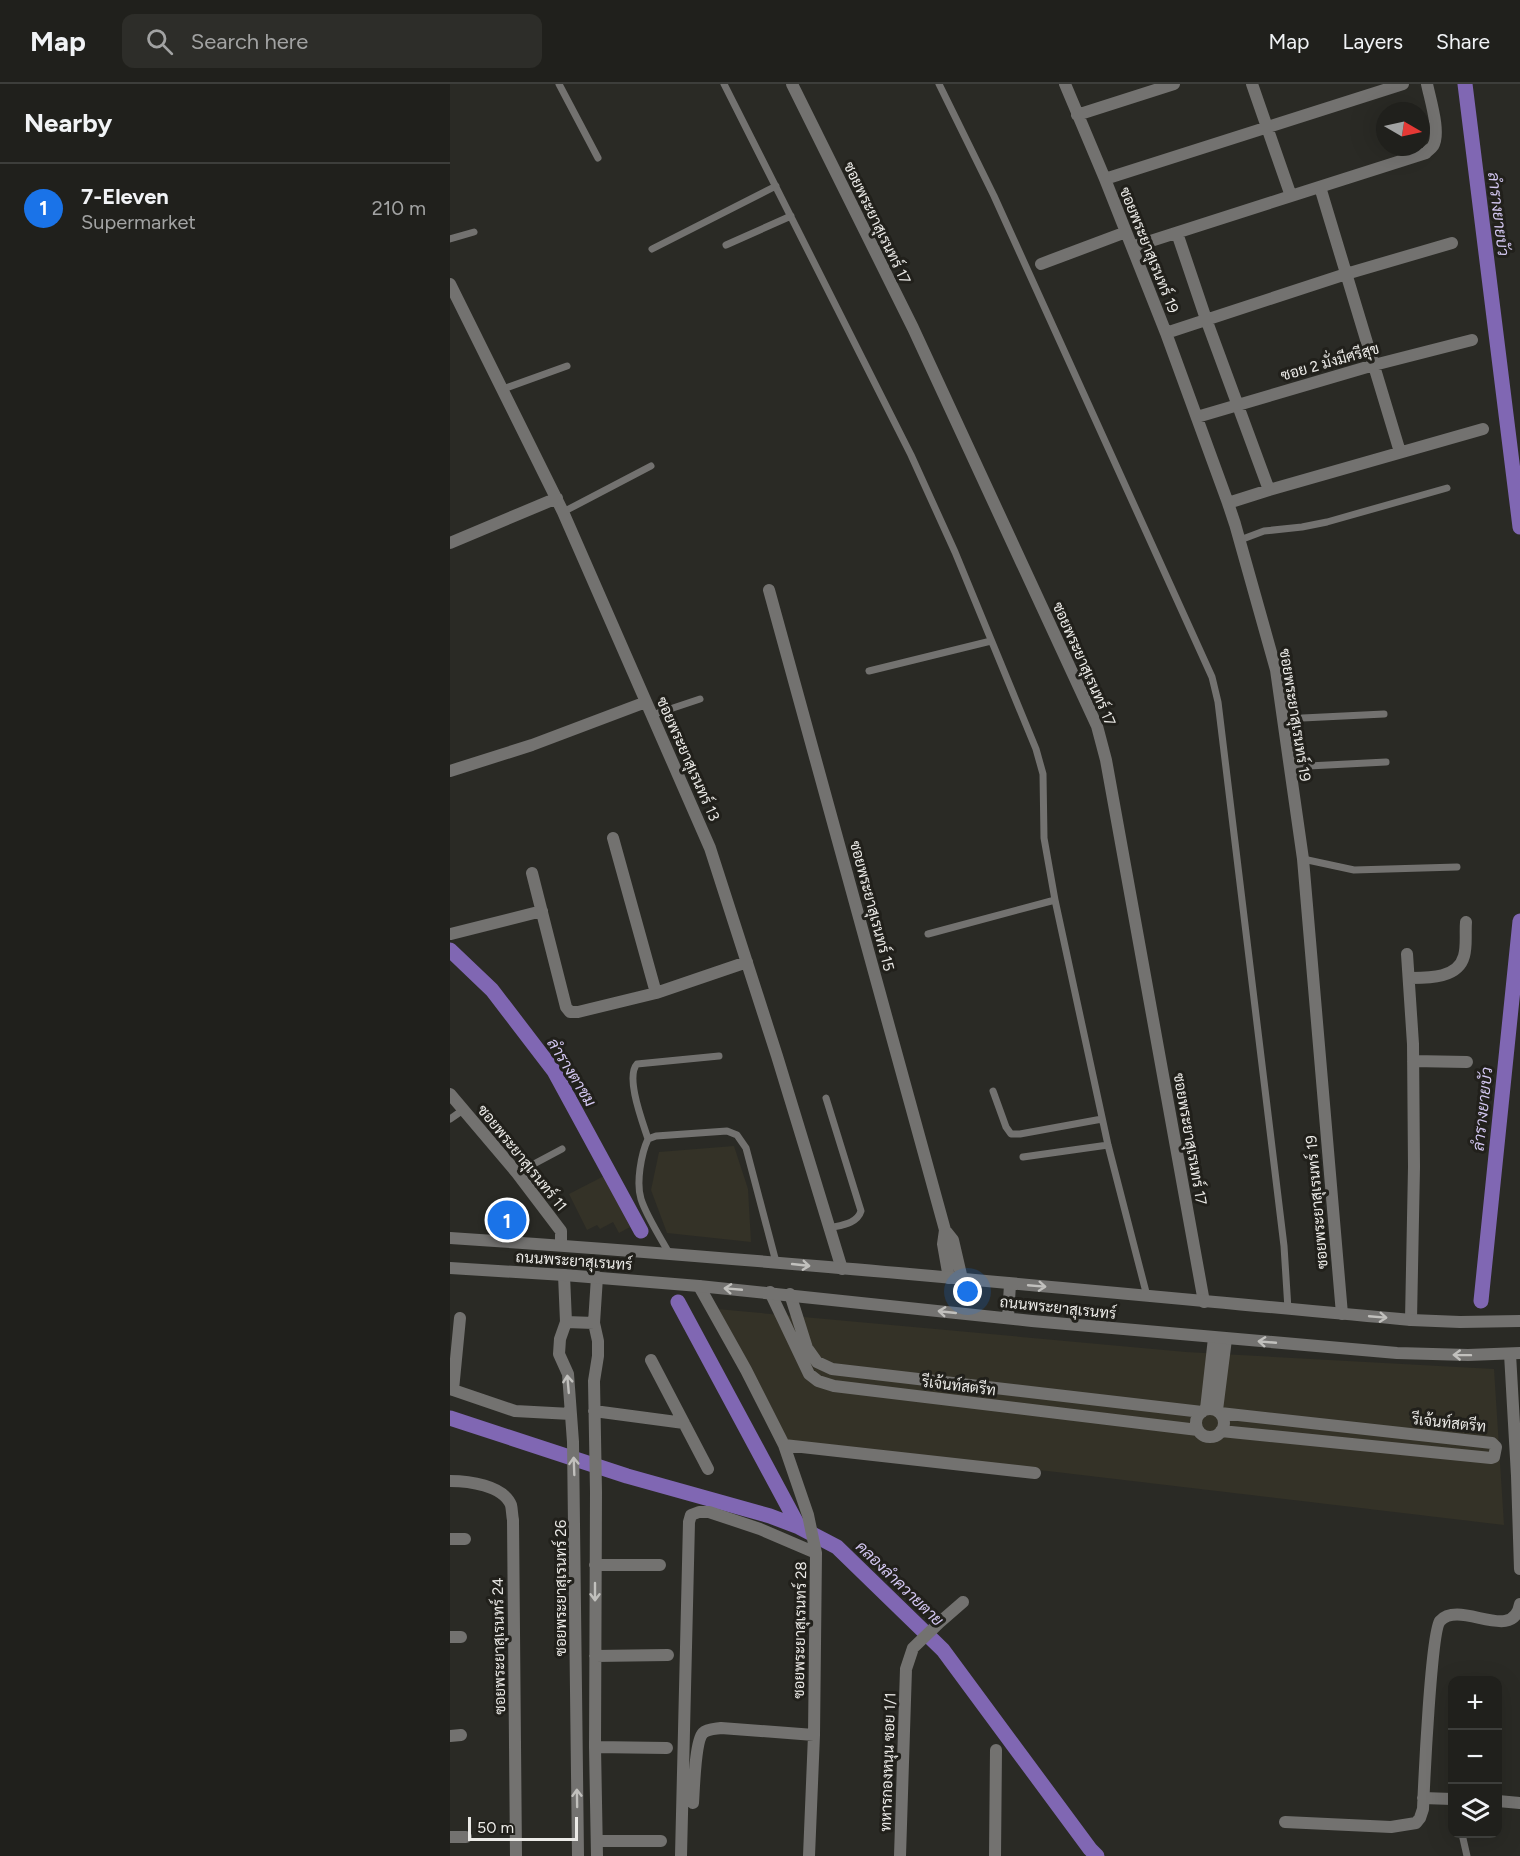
<!DOCTYPE html>
<meta charset="utf-8">
<style>
:root{--surface:#20201c;--page:#2d2d29;--text:#f1f3f6;--muted:#a2a3a3;--line:#3d3e3b;--accent:#1a73e8}
body{margin:0;font-family:Figtree,Sarabun,sans-serif;background:var(--page);color:var(--text)}
.controls{position:absolute;right:18px;bottom:18px;display:grid;overflow:hidden;border-radius:12px;box-shadow:0 6px 24px #0002}
.controls button{width:54px;height:54px;display:grid;place-items:center;padding:0;border:0;border-bottom:2px solid var(--line);background:var(--surface);color:var(--text);font:30px sans-serif}
.compass{position:absolute;left:926px;top:18px;width:54px;height:54px;border-radius:50%;background:var(--surface);box-shadow:0 6px 24px #0002;rotate:99deg}
.scale{position:absolute;left:18px;bottom:15px;width:110px;box-sizing:border-box;padding-left:6px;border:3px solid #ebeae7;border-top:0;font-size:16px;line-height:21px;white-space:nowrap;color:#ebeae7;-webkit-text-stroke:4px #21201b;paint-order:stroke}
.you{position:absolute;left:518px;top:1208px;width:21px;height:21px;margin:-15px;border:4px solid #fff;border-radius:50%;background:#1a73e8;box-shadow:0 0 0 9px #1a73e833}
.badge{display:grid;place-items:center;width:39px;height:39px;border-radius:50%;background:var(--accent);color:#fff;font-size:20px;font-weight:700}
.pin{position:absolute;translate:-50% -50%;border:3px solid #fff;box-shadow:0 2px 6px #0006}
.list{margin:0;padding:0;list-style:none}
h2{display:flex;justify-content:space-between;align-items:center;height:78px;margin:0;padding:0 24px;font-size:26px}
h2 small{font-size:20px;font-weight:400;color:var(--muted)}
.list li{display:grid;grid-template-columns:39px 1fr auto;gap:18px;align-items:center;box-sizing:border-box;height:90px;padding:0 24px;border-top:2px solid var(--line)}
.list b{display:block;font-size:22px;white-space:nowrap}
.list p{margin:0;font-size:20px;white-space:nowrap;color:var(--muted)}
.list em{font-size:20px;font-style:normal;color:var(--muted)}
.icon{flex:none;width:33px;height:33px;fill:none;stroke:currentColor;stroke-width:2;stroke-linecap:round;stroke-linejoin:round}
.map{position:relative;flex:none;width:1070px;height:1772px;overflow:hidden}
header{display:flex;align-items:center;gap:36px;box-sizing:border-box;height:84px;padding:0 30px;background:var(--surface);border-bottom:2px solid var(--line)}
header strong{font-size:28px}
nav{display:flex;gap:33px;margin-inline-start:auto;font-size:21px}
.search{width:420px;height:54px;background:var(--page);display:flex;align-items:center;gap:15px;box-sizing:border-box;padding:0 21px;border-radius:12px;color:var(--muted);font-size:22px}
main{display:flex}
aside{flex:1;background:var(--surface)}
.map>svg:first-child{display:block}
.built{fill:#343227}
.lines{fill:none;stroke-linecap:round;stroke-linejoin:round}
.canal{stroke:#8067b3;stroke-width:15}
.service{stroke:#737270;stroke-width:7}
.minor{stroke:#737270;stroke-width:12}
.tertiary{stroke:#737270;stroke-width:12}
.oneway{stroke:#c1c0bd}
.labels{text-anchor:middle;stroke-width:6;stroke-linejoin:round;paint-order:stroke}
.street-label{font-size:15px;fill:#ebeae7;stroke:#21201b}
.water-label{font-size:16px;font-style:italic;fill:#d3c7f1;stroke:#21201b}
</style>
<header>
<strong>Map</strong>
<div class="search"><svg class="icon" aria-label="search" viewBox="0 0 24 24"><circle cx="10" cy="10" r="6"/><path d="M15 15l6 6"/></svg>Search here</div>
<nav><a>Map</a><a>Layers</a><a>Share</a></nav>
</header>
<main>
<aside>
<h2>Nearby<small></small></h2>
<ul class="list">
<li><span class="badge">1</span><div><b>7-Eleven</b><p>Supermarket</p></div><em>210 m</em></li>
</ul>
</aside>
<div class="map">
<svg width="1070" height="1772" viewBox="0 0 1070 1772">
<rect width="100%" height="100%" fill="#2a2a25"/>
<path class="built" d="M284,1062l14,43 3,53 -84,-9 -16,-43 8,-38z
M154,1092l26,51 -11,6 -6,-11 -13,7 -3,-4 -10,5 -18,-36z
M267,1225l469,43 308,17 10,156 -717,-85z"/>
<g class="lines">
<path class="canal" d="M1015,0l55,443
M0,866l42,40 62,81 87,160
M1031,1217l39,-380
M228,1218l121,225
M0,1334l177,58 143,40 29,11 38,20 106,103 147,199 7,7"/>
<path class="service" d="M109,0l39,74
M274,0l187,371 44,97 81,197 7,25 1,64 11,62 53,245 39,151
M489,0l55,112 218,481 6,25 66,544 4,63
M0,155l24,-7
M276,161l65,-29
M202,165l124,-63
M53,305l64,-23
M113,428l88,-46
M790,456l24,-9 38,-4 25,-5 120,-34
M419,587l122,-30
M202,631l48,-16
M832,635l102,-5
M839,683l97,-5
M853,775l51,11 103,-3
M478,850l127,-34
M543,1007l13,36 5,7h9l82,-15
M376,1014l35,113c-4,13 -20,14 -32,17
M0,1035l13,-9
M198,1055c-5,-16 -23,-62 -11,-75l82,-8
M573,1073l85,-12
M67,1089l45,-24
M219,1169c-9,-16 -23,-38 -28,-54 -5,-16 0,-45 7,-60l8,-3 71,-5 10,4 9,13 30,114
M1012,1750l5,22"/>
<path class="minor" d="M342,0l121,244 184,398 9,34 98,542
M615,0l40,95 61,154 62,170 7,21 41,146 27,189 39,455
M802,0l39,112 135,-43c2,-3 5,-4 7,-7 8,-13 -3,-47 -6,-62
M627,31l97,-31
M655,95l298,-95
M870,103l80,265
M727,149l29,86 63,171
M682,163l159,-51
M591,180l85,-32
M0,200l113,228 147,336 67,208 65,213
M716,249l180,-59 106,-31
M747,333l177,-52 98,-25
M778,419l41,-13 214,-61
M0,459l107,-45
M319,506l176,640 8,10 9,39
M0,687l82,-26 114,-43
M163,754l43,155
M82,789l34,134 4,5h8l78,-19 91,-31
M1,850l91,-23
M957,870l6,90 1,123 -3,153
M959,894c18,0 49,1 55,-22 3,-10 1,-23 2,-34
M963,977l54,1
M0,1010l67,79 44,58v14
M495,1146l-2,14 6,34
M114,1191l2,47 -6,17 -1,15 9,20 5,68 5,414
M147,1193l-3,46 4,18v15l-4,25 2,111 -1,255 2,109
M249,1202l47,84 38,75 24,70 8,38 -2,182 -5,121
M320,1208l39,82 9,7 16,5 364,44
M340,1210l17,54 10,14 15,7 370,43
M116,1238l28,1
M1060,1270l7,122 3,93
M201,1276l57,109
M0,1305l65,22 56,3
M3,1306l7,-72
M756,1325l8,-71
M746 1339a14 14 0 1 1 28 0a14 14 0 1 1-28 0Z
M767,1326l9,-71
M144,1327l90,12
M770,1329l272,30 4,4 -2,10 -3,1 -270,-27
M334,1361l251,28
M0,1397c18,0 53,4 61,24 1,4 1,10 2,15l3,336
M0,1455h15
M145,1481h65
M0,1553h11
M145,1572l73,-1
M0,1652l11,-1
M145,1663l72,1
M973,1714l29,1
M1048,1717l22,2
M243,1719c1,-13 2,-62 10,-70 4,-4 12,-4 18,-5l93,7
M835,1738l106,5 25,-4 4,-5 3,-9c1,-24 8,-177 17,-188 20,-22 73,23 80,-17
M0,1753h16
M147,1757h64
M231,1772l8,-334 2,-7 8,-3h10l51,17 56,24
M450,1772l6,-187 7,-21 27,-26 23,-20
M545,1772l1,-106"/>
<path class="tertiary" d="M0,1154c321,21 641,53 961,82l49,2 60,-1
M0,1184l114,7 135,11 333,35 365,32 71,2 52,-2
M558,1234l2,-34"/>
</g>
<defs><path id="oneway-shaft" d="M-6 0H5M1.5-3L5.5 0L1.5 3" fill="none" stroke-width="1.6" stroke-linecap="round" stroke-linejoin="round" transform="scale(1.5)"/></defs>
<g class="oneway">
<use href="#oneway-shaft" transform="translate(351 1181) rotate(6)"/>
<use href="#oneway-shaft" transform="translate(587 1202) rotate(5)"/>
<use href="#oneway-shaft" transform="translate(283 1205) rotate(-175)"/>
<use href="#oneway-shaft" transform="translate(497 1228) rotate(-174)"/>
<use href="#oneway-shaft" transform="translate(928 1233) rotate(5)"/>
<use href="#oneway-shaft" transform="translate(817 1258) rotate(-175)"/>
<use href="#oneway-shaft" transform="translate(1012 1271) rotate(-179)"/>
<use href="#oneway-shaft" transform="translate(118 1300) rotate(-95)"/>
<use href="#oneway-shaft" transform="translate(124 1382) rotate(-92)"/>
<use href="#oneway-shaft" transform="translate(145 1508) rotate(90)"/>
<use href="#oneway-shaft" transform="translate(127 1714) rotate(-91)"/>
</g>
<g class="labels">
<g class="street-label">
<text transform="translate(427 139) rotate(64)" y="5">ซอยพระยาสุเรนทร์ 17</text>
<text transform="translate(699 166) rotate(68)" y="5">ซอยพระยาสุเรนทร์ 19</text>
<text transform="translate(880 278) rotate(-16)" y="5">ซอย 2 มั่งมีศรีสุข</text>
<text transform="translate(634 580) rotate(66)" y="5">ซอยพระยาสุเรนทร์ 17</text>
<text transform="translate(845 631) rotate(81)" y="5">ซอยพระยาสุเรนทร์ 19</text>
<text transform="translate(238 675) rotate(66)" y="5">ซอยพระยาสุเรนทร์ 13</text>
<text transform="translate(422 822) rotate(75)" y="5">ซอยพระยาสุเรนทร์ 15</text>
<text transform="translate(740 1055) rotate(80)" y="5">ซอยพระยาสุเรนทร์ 17</text>
<text transform="translate(72 1074) rotate(51)" y="5">ซอยพระยาสุเรนทร์ 11</text>
<text transform="translate(867 1118) rotate(-95)" y="5">ซอยพระยาสุเรนทร์ 19</text>
<text transform="translate(124 1177) rotate(4)" y="5">ถนนพระยาสุเรนทร์</text>
<text transform="translate(608 1224) rotate(6)" y="5">ถนนพระยาสุเรนทร์</text>
<text transform="translate(509 1302) rotate(7)" y="5">รีเจ้นท์สตรีท</text>
<text transform="translate(999 1339) rotate(6)" y="5">รีเจ้นท์สตรีท</text>
<text transform="translate(111 1504) rotate(-90)" y="5">ซอยพระยาสุเรนทร์ 26</text>
<text transform="translate(350 1546) rotate(-89)" y="5">ซอยพระยาสุเรนทร์ 28</text>
<text transform="translate(49 1562) rotate(-91)" y="5">ซอยพระยาสุเรนทร์ 24</text>
<text transform="translate(438 1678) rotate(-88)" y="5">ทหารกองหนุน ซอย 1/1</text>
</g>
<g class="water-label">
<text transform="translate(1049 130) rotate(83)" y="6">ลำรางยายบัว</text>
<text transform="translate(122 988) rotate(58)" y="6">ลำรางตาชม</text>
<text transform="translate(1032 1025) rotate(-84)" y="6">ลำรางยายบัว</text>
<text transform="translate(450 1499) rotate(44)" y="6">คลองลำควายตาย</text>
</g>
</g>
</svg>
<div class="controls">
<button>+</button>
<button>−</button>
<button><svg class="icon" aria-label="layers" viewBox="0 0 24 24"><path d="M12 4l9 5-9 5-9-5zM3 14l9 5 9-5"/></svg></button>
</div>
<svg class="compass" viewBox="-18 -18 36 36"><path d="M0-13l5 13h-10z" fill="#e53935"/><path d="M0 13l5-13h-10z" fill="#a2a3a3"/></svg>
<div class="scale">50 m</div>
<div class="you"></div>
<div class="pin badge" style="left:57px;top:1136px">1</div>
</div>
</main>
